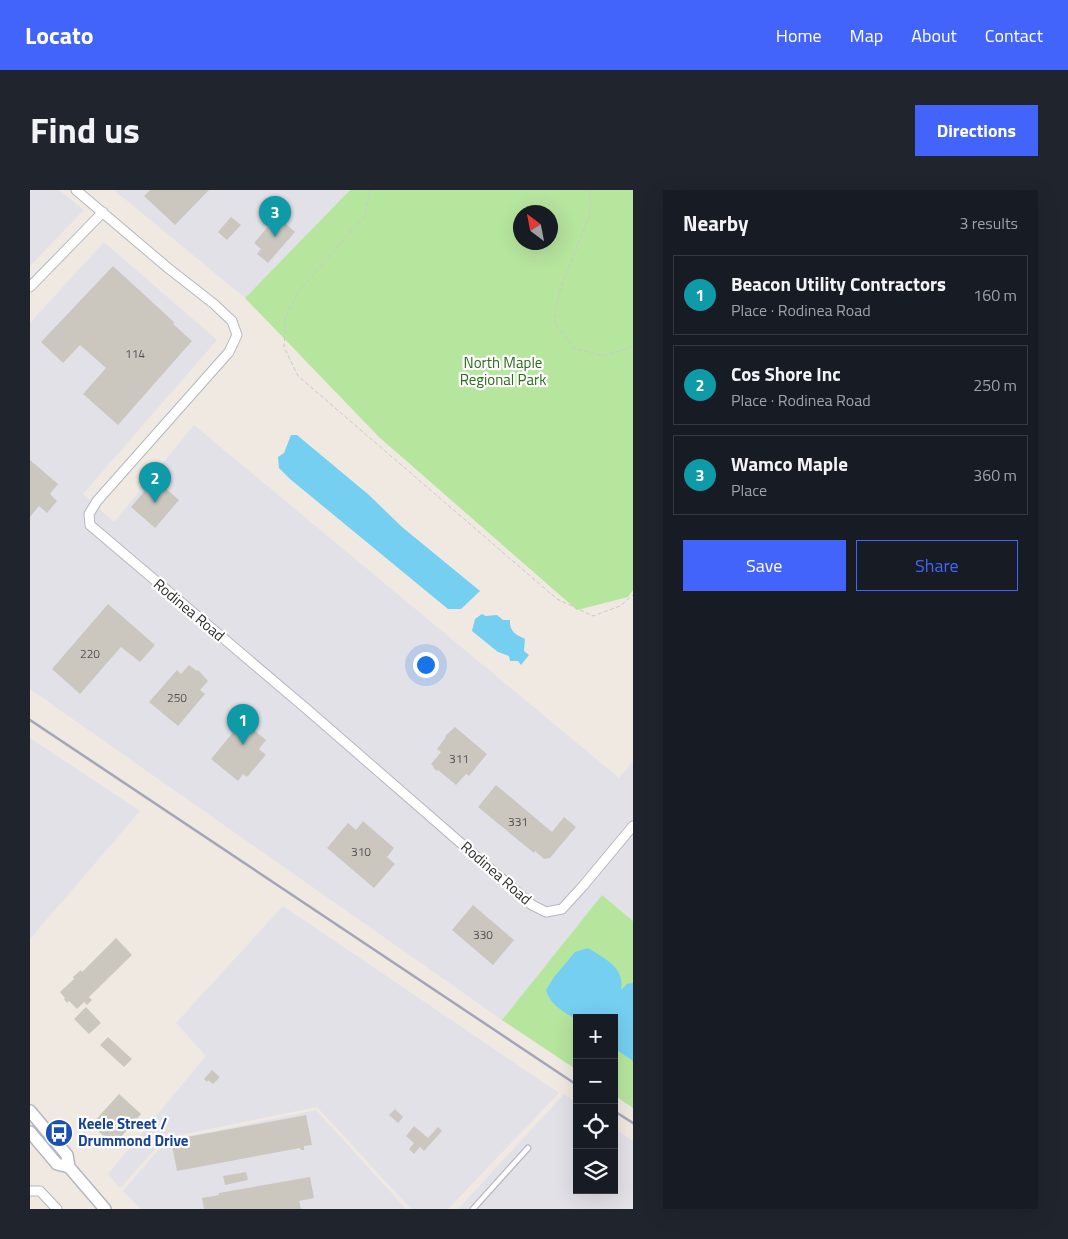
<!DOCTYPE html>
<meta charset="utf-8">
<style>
:root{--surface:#171b24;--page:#20242c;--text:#f1f3f6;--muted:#9ea1a6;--line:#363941;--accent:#4264fb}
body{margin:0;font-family:"Titillium Web",sans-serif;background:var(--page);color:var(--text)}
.controls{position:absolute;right:15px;bottom:15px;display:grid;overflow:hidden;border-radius:0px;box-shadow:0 5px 20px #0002}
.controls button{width:45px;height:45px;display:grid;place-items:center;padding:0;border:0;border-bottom:1px solid var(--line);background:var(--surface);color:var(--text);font:25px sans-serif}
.compass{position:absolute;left:483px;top:15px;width:45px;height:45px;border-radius:50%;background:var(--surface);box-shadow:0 5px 20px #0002;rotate:328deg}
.you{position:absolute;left:395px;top:474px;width:18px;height:18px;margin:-12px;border:4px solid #fff;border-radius:50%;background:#1a73e8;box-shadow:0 0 0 8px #1a73e833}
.badge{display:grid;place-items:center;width:32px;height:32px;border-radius:50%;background:var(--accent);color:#fff;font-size:16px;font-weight:700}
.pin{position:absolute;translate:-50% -41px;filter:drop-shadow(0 1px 2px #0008)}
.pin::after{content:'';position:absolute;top:26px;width:18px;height:15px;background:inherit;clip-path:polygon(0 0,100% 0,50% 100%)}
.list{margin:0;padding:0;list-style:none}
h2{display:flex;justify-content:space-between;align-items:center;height:65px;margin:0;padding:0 20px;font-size:21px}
h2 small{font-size:16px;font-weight:400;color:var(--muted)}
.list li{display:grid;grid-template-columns:32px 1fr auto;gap:15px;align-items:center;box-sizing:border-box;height:80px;margin:0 10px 10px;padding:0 10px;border:1px solid var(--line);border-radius:0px}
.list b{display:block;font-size:19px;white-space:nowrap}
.list p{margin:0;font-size:16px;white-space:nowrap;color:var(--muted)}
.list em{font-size:16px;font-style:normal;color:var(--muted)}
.actions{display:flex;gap:10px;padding:15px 20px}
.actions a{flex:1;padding:11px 0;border:1px solid var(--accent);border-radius:0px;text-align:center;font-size:18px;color:var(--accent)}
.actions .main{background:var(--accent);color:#fff}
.icon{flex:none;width:28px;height:28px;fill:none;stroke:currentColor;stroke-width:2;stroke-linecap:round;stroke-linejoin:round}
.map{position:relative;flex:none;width:603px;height:1019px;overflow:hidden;border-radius:0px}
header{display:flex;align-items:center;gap:30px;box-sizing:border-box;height:70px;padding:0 25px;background:var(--accent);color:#fff}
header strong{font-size:24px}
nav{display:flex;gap:28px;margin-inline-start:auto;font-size:18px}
.intro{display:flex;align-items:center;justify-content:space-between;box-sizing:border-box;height:120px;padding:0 30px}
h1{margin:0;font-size:35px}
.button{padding:12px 22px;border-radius:0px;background:var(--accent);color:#fff;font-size:18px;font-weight:700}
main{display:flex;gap:30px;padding:0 30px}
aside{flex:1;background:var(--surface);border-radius:0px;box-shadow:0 5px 20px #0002}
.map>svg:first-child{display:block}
.industrial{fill:#e3e1e8}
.green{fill:#b6e59e;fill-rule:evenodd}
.water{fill:#75cff0}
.building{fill:#cbc7bf}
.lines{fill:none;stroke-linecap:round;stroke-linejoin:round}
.service-casing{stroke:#b4b7c1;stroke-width:7}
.minor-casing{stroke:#b4b7c1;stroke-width:11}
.secondary-casing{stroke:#b4b7c1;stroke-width:14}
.path{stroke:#c9c9c9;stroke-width:1;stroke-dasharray:4 2.5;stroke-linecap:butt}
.service{stroke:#fff;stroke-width:4.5}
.minor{stroke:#fff;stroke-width:9}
.secondary{stroke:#fff;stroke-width:11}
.rail{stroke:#a3a6b8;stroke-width:2.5}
.labels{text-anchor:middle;stroke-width:4.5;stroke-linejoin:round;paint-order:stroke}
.number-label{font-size:12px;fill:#555452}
.park-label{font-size:15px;fill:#2c6e1b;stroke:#fff}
.street-label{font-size:15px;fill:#2e2e2e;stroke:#fff}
.transit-label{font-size:15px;font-weight:bold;fill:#164399;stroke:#fff;text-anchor:start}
</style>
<header>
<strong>Locato</strong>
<nav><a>Home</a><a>Map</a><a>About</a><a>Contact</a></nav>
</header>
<div class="intro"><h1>Find us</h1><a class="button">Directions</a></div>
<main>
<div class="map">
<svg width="603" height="1019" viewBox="0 0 603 1019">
<rect width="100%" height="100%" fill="#efe9e1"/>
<path class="industrial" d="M0,0h29l25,20 -54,56z
M84,0h236l-105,108z
M74,52l113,98 -134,154 31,28 80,-97 425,353 14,-17v160l-31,-26 -100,125 -472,-331v-366z
M0,548l110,73 -110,128z
M253,716l276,187 -111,116h-37l-94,-102 -152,31 -45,50 -12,-14 98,-118 -30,-33z
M534,904l13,9v87h37v-62l19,13v68h-175z
M286,920l90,99h-266l-17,-18 43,-50z"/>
<path class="green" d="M320,0h283v400l-5,7 -51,13 -198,-173 -134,-139zM490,22h30v30h-30z
M572,705l31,26v187l-19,-13v-77h-37v52l-75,-50z"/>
<path class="water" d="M261,245h6l72,60 33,32 78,64 -19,18h-13l-158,-130 -11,-11 -1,-11 6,-4z
M452,424l4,2 11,-1 6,5h7c-1,11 6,15 15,19l-1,12 5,4 -8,10 -3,-4h-8l-1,-5 -11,-4 -26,-21 3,-12z
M558,758c17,11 37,19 33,42l6,-6 6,-1v78l-19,-13v-30h-37v2c-13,-8 -27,-15 -31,-30l8,-13 21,-25z"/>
<path class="building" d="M120,0h59l-34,35 -31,-29z
M247,26l18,16 -27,31 -11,-9 4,-5 -7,-6z
M201,27l10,8 -14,15 -9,-8z
M83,76l62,57 -2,1 19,17 -74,84 -35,-31 23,-26 -26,-23 -17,18 -22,-21z
M0,270l28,24 -8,10 7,7 -10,12 -8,-7 -9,11z
M125,289l24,21 -24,28 -24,-21z
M78,414l47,41 -15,17 -19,-15 -41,47 -28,-25z
M159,475l8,6 1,-1 10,11 -8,9 5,4 -27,32 -29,-24 28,-32 4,4z
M206,525l30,25 -7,9 7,6 -19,22 -4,-3 -5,7 -27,-22 24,-29 -7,-6z
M425,537l32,27 -18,22 -3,-2 -10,11 -18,-15 -1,1 -4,-3 1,-1 -3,-3 10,-12 -4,-3 9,-12 -1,-1z
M466,595l56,47 12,-15 12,10 -26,31 -6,1 -9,-8 -1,2 -56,-46z
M333,631l31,27 -7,9 8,7 -21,24 -47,-40 21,-25 8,7z
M443,715l41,35 -21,25 -41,-35z
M86,748l16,17 -43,42 3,3 -5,5 -3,-3 -7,7 -8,-8 -2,2 -3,-4 1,-1 -5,-6 14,-13 -1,-2 8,-7 1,2z
M56,817l15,16 -12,11 -15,-15z
M78,847l24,22 -8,8 -24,-22z
M182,880l8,7 -7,7 -5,-4 -1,2 -3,-3z
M89,904l22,20 -27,31 -23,-20z
M365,919l8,8 -5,6 -9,-8z
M276,925l6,30 -8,1v4h-3l-1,-2 -123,23 -6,-31z
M384,936l14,12 10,-11 4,4 -18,20 -4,-4 -6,7 -5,-5 5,-6 -8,-7z
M216,982l2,8 -23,5 -2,-9z
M280,987l4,21 -15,3 2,8h-97l-2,-11 17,-3v-2z"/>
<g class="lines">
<defs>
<path id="service" d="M443,1019l55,-61"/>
<path id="minor" d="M46,0l92,78 46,36 18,17 5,14 -8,17 -132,149 -8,13 1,11 219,186 223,194 14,7 16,-3 21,-23 50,-60
M0,97l73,-75
M0,1001h10l17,18"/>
<path id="secondary" d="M0,921l37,44 2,12
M0,942l27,32 12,3 36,42"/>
</defs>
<use href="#service" class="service-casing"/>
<use href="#minor" class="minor-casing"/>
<use href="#secondary" class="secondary-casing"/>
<path class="path" d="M340,0l-5,25 -68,79 -11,21 -2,32 14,29 259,223 36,17 27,-10 13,-11
M560,0v24l-30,76 -6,32 20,26 29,8 27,-8 3,-3"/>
<use href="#service" class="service"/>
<use href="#minor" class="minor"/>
<use href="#secondary" class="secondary"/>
<path class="rail" d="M0,530l547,365
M584,921l19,12"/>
</g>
<defs>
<symbol id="bus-disc" viewBox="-11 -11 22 22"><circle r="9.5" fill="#1a4fb4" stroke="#fff"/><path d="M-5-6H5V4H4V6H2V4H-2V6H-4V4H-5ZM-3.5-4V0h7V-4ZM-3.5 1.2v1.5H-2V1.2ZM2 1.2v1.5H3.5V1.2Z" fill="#fff"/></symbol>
</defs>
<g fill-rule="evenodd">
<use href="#bus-disc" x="13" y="927" width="32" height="32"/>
</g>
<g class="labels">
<g class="number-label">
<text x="105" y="168">114</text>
<text x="60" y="468">220</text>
<text x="147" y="512">250</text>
<text x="429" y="573">311</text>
<text x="488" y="636">331</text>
<text x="331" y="666">310</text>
<text x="453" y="749">330</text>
</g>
<g class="park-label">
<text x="473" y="178">North Maple<tspan x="473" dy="17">Regional Park</tspan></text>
</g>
<g class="street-label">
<text transform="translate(159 420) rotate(40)" y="5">Rodinea Road</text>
<text transform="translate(466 683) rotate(41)" y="5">Rodinea Road</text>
</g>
<g class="transit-label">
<text x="48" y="939">Keele Street /<tspan x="48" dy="17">Drummond Drive</tspan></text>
</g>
</g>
</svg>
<div class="controls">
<button>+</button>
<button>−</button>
<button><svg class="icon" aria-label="locate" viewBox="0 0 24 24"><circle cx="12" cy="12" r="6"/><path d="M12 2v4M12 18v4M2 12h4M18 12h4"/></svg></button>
<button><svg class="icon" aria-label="layers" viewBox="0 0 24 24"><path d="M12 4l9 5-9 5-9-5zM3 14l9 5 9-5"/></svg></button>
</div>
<svg class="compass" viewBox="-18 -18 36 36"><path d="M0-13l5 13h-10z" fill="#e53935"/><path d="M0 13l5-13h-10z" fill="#9ea1a6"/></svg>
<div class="you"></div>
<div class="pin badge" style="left:213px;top:555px;background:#0f9aa8">1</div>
<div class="pin badge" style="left:125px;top:313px;background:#0f9aa8">2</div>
<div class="pin badge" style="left:245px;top:47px;background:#0f9aa8">3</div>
</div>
<aside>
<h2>Nearby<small>3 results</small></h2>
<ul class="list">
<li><span class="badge" style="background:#0f9aa8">1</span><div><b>Beacon Utility Contractors</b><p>Place · Rodinea Road</p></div><em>160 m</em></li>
<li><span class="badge" style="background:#0f9aa8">2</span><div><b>Cos Shore Inc</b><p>Place · Rodinea Road</p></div><em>250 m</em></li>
<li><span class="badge" style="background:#0f9aa8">3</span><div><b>Wamco Maple</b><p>Place</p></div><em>360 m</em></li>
</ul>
<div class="actions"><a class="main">Save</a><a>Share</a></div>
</aside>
</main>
